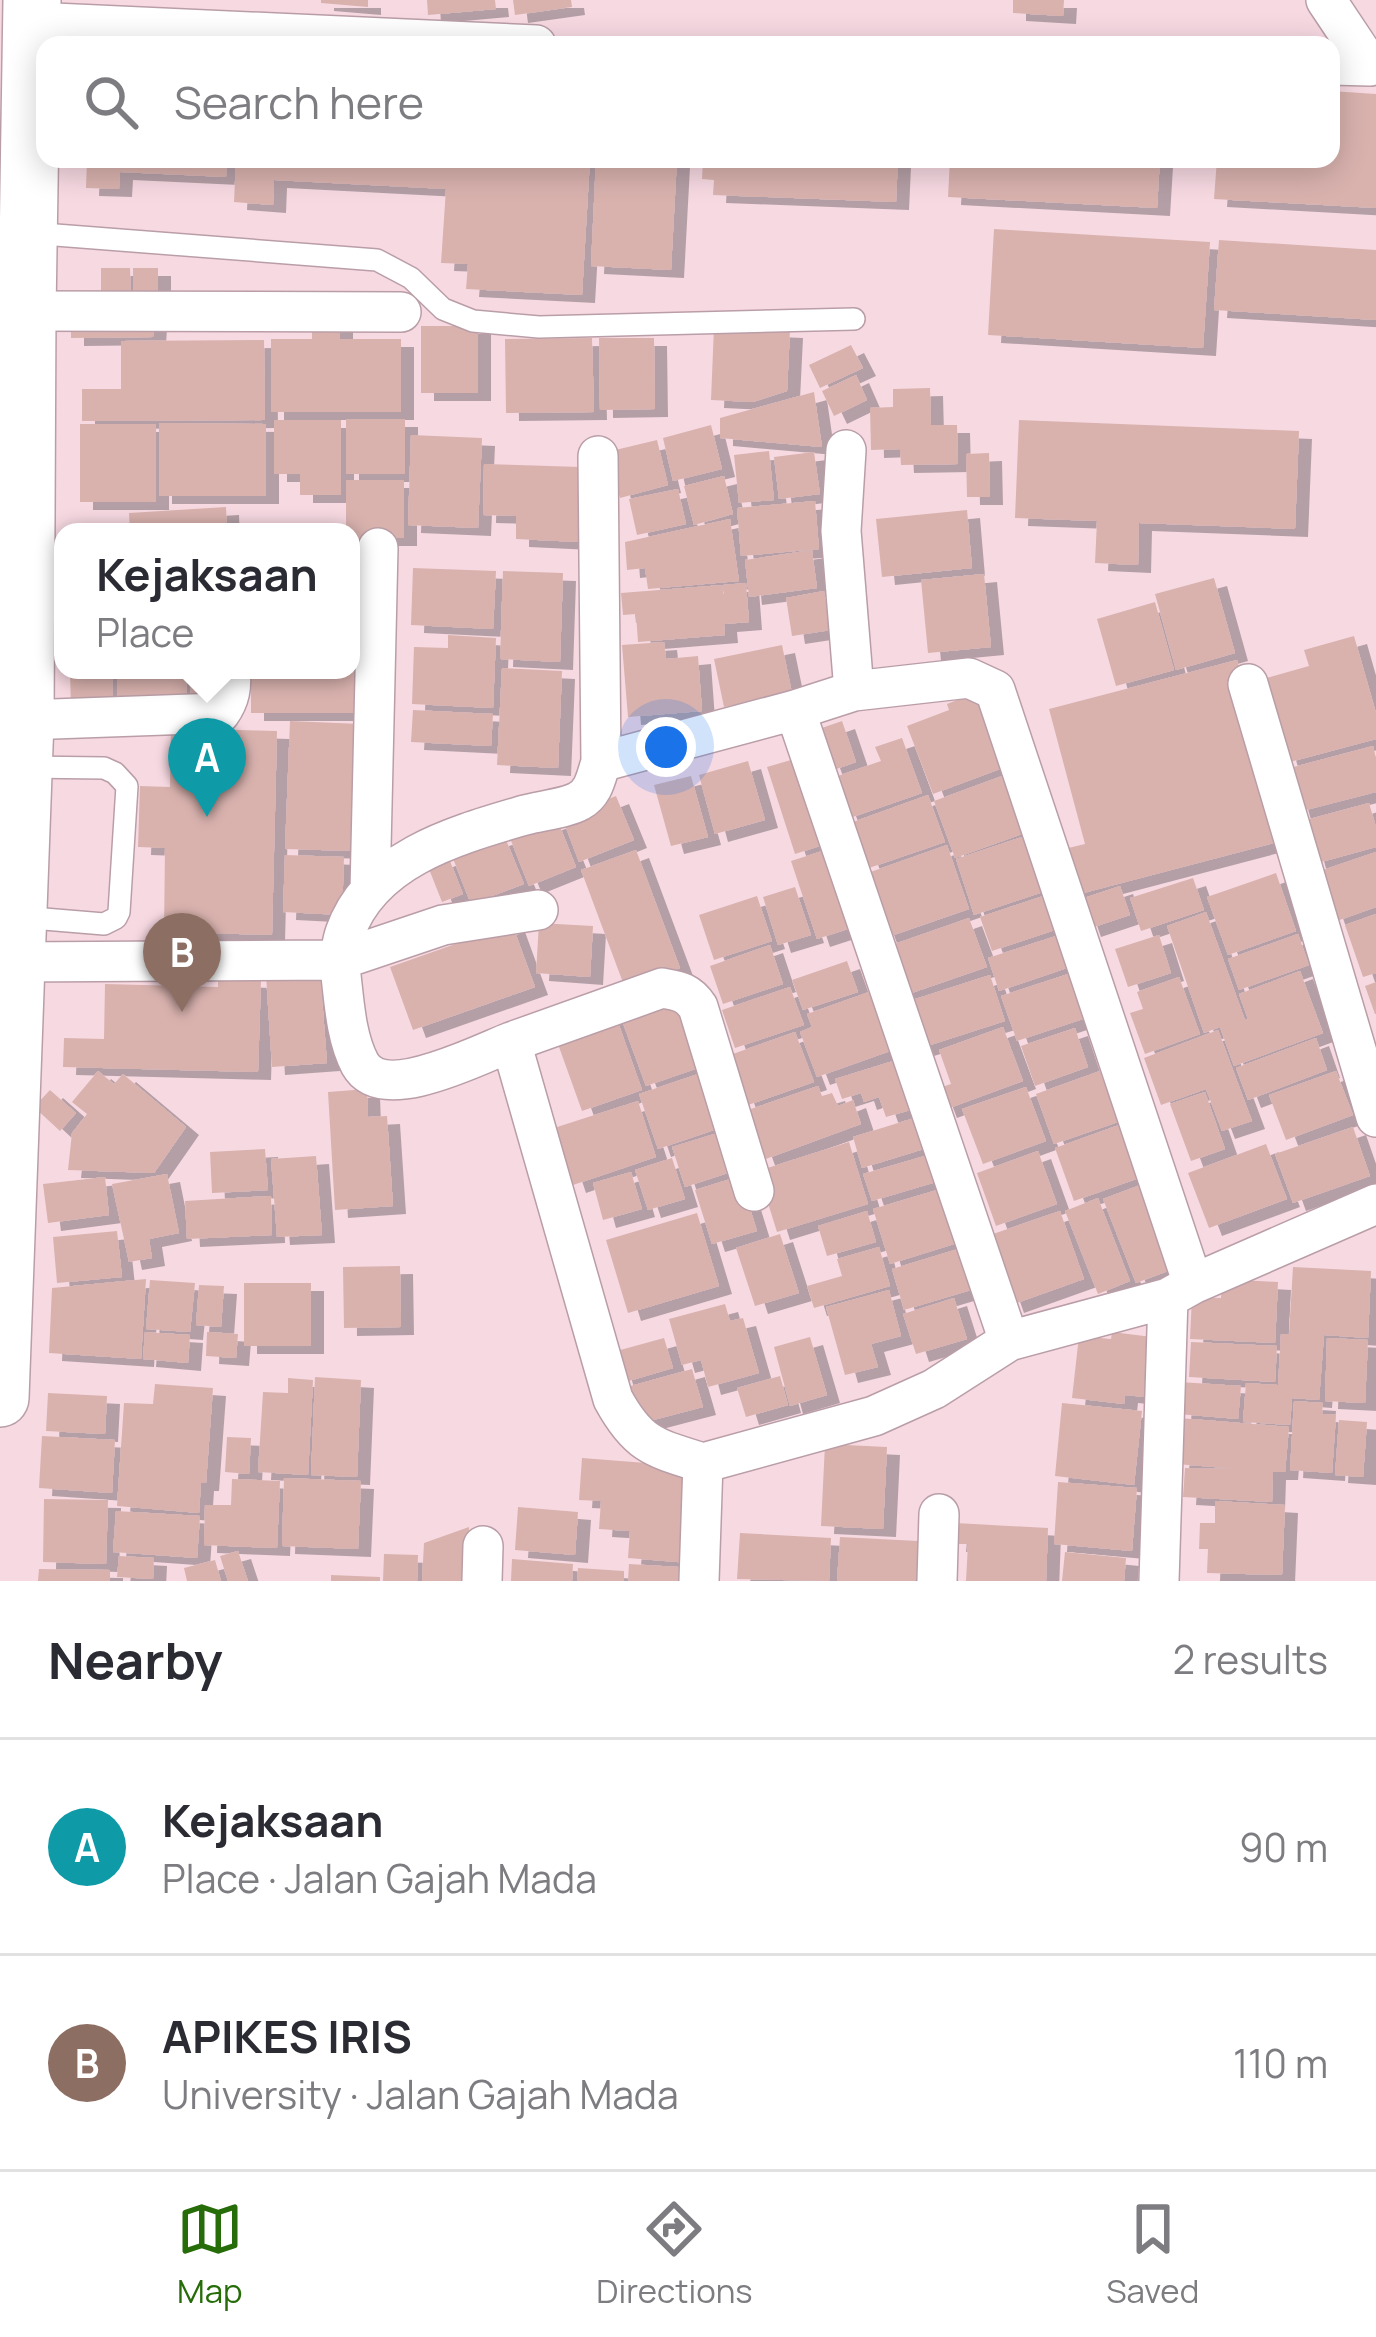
<!DOCTYPE html>
<meta charset="utf-8">
<style>
:root{--surface:#fff;--page:#f7f7f7;--text:#2b2b33;--muted:#7c7c81;--line:#e1e1e2;--accent:#266c08}
body{margin:0;font-family:Manrope,sans-serif;background:var(--page);color:var(--text)}
.you{position:absolute;left:666px;top:747px;width:42px;height:42px;margin:-30px;border:9px solid #fff;border-radius:50%;background:#1a73e8;box-shadow:0 0 0 18px #1a73e833}
.badge{display:grid;place-items:center;width:78px;height:78px;border-radius:50%;background:var(--accent);color:#fff;font-size:39px;font-weight:700}
.pin{position:absolute;translate:-50% -99px;filter:drop-shadow(0 3px 6px #0008)}
.pin::after{content:'';position:absolute;top:63px;width:42px;height:36px;background:inherit;clip-path:polygon(0 0,100% 0,50% 100%)}
.popup{position:absolute;left:54px;top:523px;width:306px;height:156px;box-sizing:border-box;display:grid;place-content:center;border-radius:24px;background:var(--surface);filter:drop-shadow(0 3px 9px #0005);font-size:39px;white-space:nowrap;color:var(--muted)}
.popup b{font-size:45px;color:var(--text)}
.popup::after{content:'';position:absolute;left:50%;top:100%;margin-left:-24px;border:24px solid transparent;border-top-color:var(--surface)}
.list{margin:0;padding:0;list-style:none}
h2{display:flex;justify-content:space-between;align-items:center;height:156px;margin:0;padding:0 48px;font-size:51px}
h2 small{font-size:39px;font-weight:400;color:var(--muted)}
.list li{display:grid;grid-template-columns:78px 1fr auto;gap:36px;align-items:center;box-sizing:border-box;height:216px;padding:0 48px;border-top:3px solid var(--line)}
.list b{display:block;font-size:45px;white-space:nowrap}
.list p{margin:0;font-size:39px;white-space:nowrap;color:var(--muted)}
.list em{font-size:39px;font-style:normal;color:var(--muted)}
.icon{flex:none;width:66px;height:66px;fill:none;stroke:currentColor;stroke-width:2;stroke-linecap:round;stroke-linejoin:round}
.map{position:relative;flex:none;width:1376px;height:1581px;overflow:hidden}
.search{position:absolute;background:var(--surface);box-shadow:0 6px 30px #0003;left:36px;right:36px;top:36px;height:132px;display:flex;align-items:center;gap:30px;box-sizing:border-box;padding:0 42px;border-radius:24px;color:var(--muted);font-size:45px}
.sheet{height:588px;background:var(--surface)}
nav{display:flex;justify-content:space-around;align-items:center;box-sizing:border-box;height:168px;border-top:3px solid var(--line);background:var(--surface);font-size:33px;color:var(--muted)}
nav a{display:grid;justify-items:center;gap:6px}
nav .on{color:var(--accent)}
.map>svg:first-child{display:block}
.building{fill:#d9b2ae;filter:url(#shadow)}
.lines{fill:none;stroke-linecap:round;stroke-linejoin:round}
.lane-casing{stroke:#ba9ea7;stroke-width:24}
.street-casing{stroke:#ba9ea7;stroke-width:42}
.secondary-casing{stroke:#ba9ea7;stroke-width:60}
.lane{stroke:#fff;stroke-width:21}
.street{stroke:#fff;stroke-width:39}
.secondary{stroke:#fff;stroke-width:57}
</style>
<div class="map">
<svg width="1376" height="1581" viewBox="0 0 1376 1581">
<defs>
<filter id="shadow"><feDropShadow dx="13" dy="8" stdDeviation="0" flood-color="#0004"/></filter>
</defs>
<rect width="100%" height="100%" fill="#f7d9e2"/>
<path class="building" d="M321,0h47v7l-47,-4z
M427,0h68l1,9 -68,6z
M513,0h58l1,7 -57,8z
M1013,0h51l-1,16 -50,-3z
M1331,91l45,3v114l-162,-9 3,-40h114z
M87,159h140l-1,18 -106,-5 -1,17 -33,-1z
M236,159h354l-8,136 -116,-6 2,-25 -27,-1 5,-74 -172,-9 -1,25 -39,-3z
M596,159h81l-6,111 -80,-4z
M703,159h195l-2,43 -183,-7 1,-15 -12,-1z
M950,159h210l-3,49 -209,-11z
M994,229l216,13 -7,106 -215,-13z
M1219,240l157,10v70l-162,-10z
M101,268h29l1,30h-30z
M133,268h25v28h-25z
M312,318h28v21h61v73h-130v-73h41z
M71,320h83l-1,17 -82,1z
M421,326h57v67h-57z
M714,327l76,3 -3,61 -34,11 -42,-2z
M592,338l2,74 -88,1 -1,-74z
M599,338h55l1,71 -55,1z
M264,340l1,80 -183,1v-32h39v-48z
M851,345l12,23 -43,20 -11,-23z
M856,375l11,25 -33,16 -12,-25z
M930,388l1,37h26l1,39 -57,1 -1,-16 -29,1 -1,-42 23,-1v-18z
M814,392l8,55 -102,-9v-20z
M346,419h59v55h-59z
M274,420h67v75h-41v-21h-26z
M1019,420l280,11 -4,98 -156,-6 -1,42 -43,-2 2,-42 -82,-3z
M159,423l107,1v72h-107z
M80,424h76v78h-76z
M711,425l11,44 -49,12 -10,-43z
M411,435l71,3 -4,90 -70,-3z
M657,440l11,45 -48,13 -13,-46z
M769,451l5,49 -35,3 -5,-48z
M814,452l6,42 -41,5 -5,-42z
M989,453l1,44h-23l-1,-43z
M484,464l97,3 -2,75 -63,-3v-23l-33,-1z
M724,476l9,38 -39,11 -10,-39z
M346,480h58v58h-53v-6h-5z
M678,489l8,35 -49,11 -8,-36z
M815,501l4,48 -78,7 -4,-48z
M226,507l1,25h-97l-1,-19z
M967,510l5,58 -90,9 -6,-58z
M730,519l9,62 -91,8 -3,-21 -18,2 -2,-28z
M812,550l5,38 -68,9 -4,-37z
M413,568l83,3 -3,58 -82,-4z
M503,571l60,2 -3,89 -60,-3z
M984,574l7,73 -63,6 -7,-73z
M1214,578l21,75 -59,17 -21,-76z
M746,583l3,39 -25,2 1,11 -87,7 -2,-28 -13,1 -2,-22 101,-8 2,14 -1,-14z
M824,591l7,39 -39,6 -6,-38z
M1155,602l19,68 -58,16 -19,-67z
M448,635l48,3 -3,70 -81,-4 2,-57 34,1z
M1354,636l22,77v26l-90,24 -23,-84 46,-13 -5,-16z
M664,642l2,17 32,-3 4,55 -74,6 -6,-72z
M782,645l10,48 -68,14 -10,-48z
M1237,660l48,180 -213,56 -12,-46 25,-6 -36,-135z
M351,665h8v48h-108v-43h100z
M502,668l60,3 -4,97 -61,-3z
M70,670h42l1,37 -42,2z
M117,670h69l1,33 -69,3z
M190,670h30v33l-29,1z
M980,691l28,75 -75,28 -26,-68 42,-16 -2,-6z
M413,710l80,4 -2,32 -80,-4z
M290,721l70,3 -5,127 -70,-2z
M842,721l14,41 -25,9 -15,-41z
M171,728l106,3 -5,204 -108,-3 1,-84 -27,-1 2,-61 30,1z
M902,738l20,55 -75,26 -15,-41 49,-17 -6,-14z
M1373,746l3,12v34l-78,20 -12,-43z
M801,757l28,86 -34,11 -28,-87z
M748,761l17,59 -50,14 -16,-59z
M1013,772l20,58 -78,28 -21,-57z
M691,776l17,61 -37,9 -17,-61z
M928,795l17,47 -76,26 -16,-46z
M616,796l18,44 -55,22 -17,-45z
M1369,803l7,24v20l-62,17 -12,-43z
M557,819l19,48 -47,19 -19,-48z
M1034,833l18,56 -78,26 -18,-56z
M504,835l20,49 -53,20 -19,-48z
M947,845l22,64 -84,29 -23,-63z
M835,847l25,78 -43,14 -26,-78z
M636,850l44,118 -55,20 -44,-118z
M1376,852v55l-42,15 -17,-50z
M285,855l59,2 -2,58 -59,-3z
M448,856l15,38 -21,8 -15,-38z
M1276,873l20,58 -68,24 -21,-58z
M1193,878l11,32 -63,21 -11,-33z
M1120,886l10,29 -42,14 -10,-29z
M795,887l16,48 -33,10 -15,-48z
M1046,895l12,34 -66,22 -12,-34z
M757,896l15,45 -58,19 -15,-45z
M1206,912l39,108 3,-1 -9,-25 61,-23 23,62 -89,33 -14,-39 -16,6 -37,-107z
M1376,914v59l-13,4 -18,-52z
M969,918l18,49 -84,29 -17,-49z
M539,923l54,3 -3,51 -54,-4z
M512,924l23,63 -122,43 -23,-63z
M1298,934l11,31 -70,25 -11,-31z
M1059,935l11,32 -71,24 -11,-33z
M1159,935l12,38 -43,14 -13,-38z
M770,945l13,39 -60,20 -13,-38z
M847,961l11,31 -55,18 -11,-30z
M320,971l7,92 -55,4 -6,-92z
M1068,974l15,45 -66,22 -16,-45z
M990,975l15,46 -84,27 -15,-46z
M1179,977l21,57 -55,20 -15,-41 13,-4 -6,-17z
M218,979l43,1 -3,92 -195,-5 1,-29 40,1 1,-55 113,3z
M1376,982v32h-1l-10,-28z
M790,987l14,38 -69,23 -13,-38z
M872,991l21,59 -76,27 -17,-45 12,-5 -5,-13z
M675,995l26,72 -55,19 -26,-71z
M614,1011l28,79 -60,21 -28,-78z
M1003,1027l20,54 -79,29 -8,-21 15,-5 -12,-34z
M1075,1028l13,39 -53,19 -14,-40z
M1218,1030l34,91 -30,10 -16,-42 -45,16 -17,-47z
M795,1032l19,50 -69,24 -18,-50z
M1316,1038l11,32 -79,30 -12,-32z
M906,1057l15,50 -35,10 -7,-20 -15,5 -3,-9 -19,6 -7,-20z
M98,1071l16,13 9,-10 63,53 -32,46 -86,-3 4,-37 15,-19 -15,-12z
M1100,1071l18,51 -64,22 -18,-50z
M1336,1071l17,44 -67,25 -17,-45z
M704,1072l19,55 -65,22 -19,-55z
M818,1086l4,10 10,-3 6,13 15,-6 8,24 -98,36 -18,-49z
M1026,1087l20,54 -63,23 -21,-55z
M367,1089l1,28 19,-1 6,90 -58,4 -7,-118z
M50,1090l26,23 -16,18 -26,-24z
M1205,1092l20,57 -34,12 -21,-57z
M638,1101l18,56 -83,28 -19,-57z
M914,1118l10,31 -62,19 -9,-31z
M1119,1125l20,53 -65,23 -19,-53z
M1353,1127l17,49 -77,27 -18,-49z
M724,1131l13,39 -52,17 -13,-40z
M849,1142l19,62 -91,28 -19,-61z
M1266,1144l21,55 -78,29 -21,-55z
M265,1149l3,41 -56,3 -2,-41z
M1038,1151l19,53 -61,22 -19,-53z
M928,1155l8,27 -64,19 -9,-27z
M316,1156l6,79 -45,2 -6,-78z
M672,1158l13,41 -37,11 -13,-40z
M631,1172l11,37 -39,11 -10,-37z
M167,1174l12,59 -30,6 3,19 -23,4 -17,-78z
M740,1176l17,55 -45,13 -17,-54z
M105,1177l4,38 -61,8 -5,-39z
M1143,1184l33,84 -40,15 -33,-84z
M937,1190l17,54 -64,20 -17,-55z
M271,1196l1,39 -85,4 -2,-38z
M1098,1198l32,83 -32,13 -33,-83z
M867,1211l9,31 -49,14 -9,-30z
M1060,1211l24,68 -73,26 -24,-69z
M697,1213l22,73 -91,27 -22,-73z
M117,1231l5,46 -65,6 -4,-46z
M780,1234l19,59 -44,13 -19,-58z
M879,1247l11,39 -76,22 -7,-22 35,-10 -5,-17z
M958,1249l13,41 -67,20 -12,-41z
M400,1266l1,61 -57,1 -1,-61z
M1293,1267l78,4 -3,67 -44,-3 -5,65 -27,-2 -2,27 -47,-3 3,-39 32,2 3,-51h8z
M146,1279l-5,80 -92,-6 3,-65z
M1222,1279l56,3 -3,61 -85,-4 2,-42 29,1z
M150,1280l45,3 -5,49 -44,-3z
M244,1283h67v63h-67z
M199,1285l25,1 -3,41 -25,-2z
M889,1290l12,46 -30,8 7,23 -33,8 -19,-68z
M954,1298l13,41 -51,15 -13,-40z
M725,1304l5,17 13,-3 16,55 -51,14 -7,-27 -19,5 -13,-46z
M145,1332l45,3 -2,28 -45,-4z
M207,1332l31,2 -2,24 -30,-2z
M1112,1332l40,5 -7,60 -20,-2 -1,9 -52,-6 7,-62 32,3z
M810,1337l17,58 -37,11 -16,-59z
M664,1338l9,30 -51,15 -9,-31z
M1327,1338l41,2 -3,63 -40,-2z
M1191,1342l86,4 -2,36 -86,-5z
M692,1369l11,38 -65,17 -11,-37z
M780,1376l8,29 -42,12 -9,-29z
M315,1377l46,3 -4,97 -46,-2z
M288,1378l25,2 -5,95 -50,-3 5,-80 25,1z
M1180,1382l61,4 -3,33 -60,-5z
M155,1384l58,4 -7,95h-5l-2,30 -82,-7 7,-103 29,1z
M48,1393l59,3 -2,38 -59,-3z
M1294,1401l29,2 -1,11 14,1 -4,58 -42,-3z
M1062,1403l80,8 -8,74 -79,-9z
M1179,1418l110,9 -4,45h-12l-1,30 -89,-5 2,-29 54,1 -63,-5z
M1339,1420l28,2 -4,55 -28,-2z
M42,1436l73,4 -3,53 -73,-5z
M227,1437l24,1 -2,36 -24,-2z
M825,1444l62,3 -4,82 -62,-3z
M582,1458l115,9 -8,96 -61,-5 2,-27 -31,-2 2,-28 -22,-1z
M284,1478l77,3 -3,68 -76,-3z
M232,1479l48,2 -3,67 -73,-3 1,-40h26z
M1058,1482l79,6 -5,63 -78,-7z
M44,1499l64,1 -2,64 -63,-2z
M1215,1501l70,4 -3,70 -75,-2 1,-24h-9l1,-26h15z
M518,1507l60,5 -3,43 -60,-5z
M116,1511l84,5 -3,42 -84,-6z
M955,1523l93,5 -2,53h-80l2,-37h-15z
M469,1527l-3,54h-44l2,-38z
M740,1533l91,5 -2,43 -92,-2z
M840,1537l78,4 -2,40h-79z
M238,1551l10,30h-20l-8,-25z
M1065,1552l61,6 -2,23h-62z
M384,1554l34,1 -1,26h-34z
M119,1556l35,2 -1,21 -36,-2z
M512,1559l61,5 -1,17h-61z
M215,1560l6,21h-34l-3,-13z
M629,1564l66,4 -1,13h-66z
M578,1568l46,3v10h-47z
M39,1569l71,1v11h-72z
M331,1575l49,2v4h-49z"/>
<g class="lines">
<defs>
<path id="lane" d="M30,233l347,27 34,18 32,31 30,12 66,6 315,-8
M20,917l84,7 12,-6 3,-6 8,-126 -12,-13 -11,-5 -80,-1"/>
<path id="street" d="M1326,0l44,66 -39,-1
M32,22l504,23
M27,311l374,1
M846,450l-5,81 13,160
M598,456l3,306
M1248,684l128,433
M795,710l214,631
M25,720l195,-7c10,-14 12,-26 10,-43
M370,891l8,-343
M538,910l-95,15 -104,35c5,33 5,74 21,104 23,41 120,-10 151,-22l102,357c25,46 41,49 90,64l171,-47 60,-27 75,-48 159,-43 25,-14 183,-80
M16,962l323,-2c2,-8 3,-19 6,-27 26,-75 112,-98 180,-118 14,-4 42,-7 54,-14 15,-8 17,-24 22,-39l194,-52 59,-19 115,-13 26,12 198,594
M511,1042l151,-54c17,3 26,4 36,19l56,184
M482,1581l1,-35
M699,1581l4,-118
M937,1581l2,-67
M1159,1581l9,-283"/>
<path id="secondary" d="M0,1398l25,-678 2,-409 5,-311"/>
</defs>
<use href="#lane" class="lane-casing"/>
<use href="#street" class="street-casing"/>
<use href="#secondary" class="secondary-casing"/>
<use href="#lane" class="lane"/>
<use href="#street" class="street"/>
<use href="#secondary" class="secondary"/>
</g>
</svg>
<div class="you"></div>
<div class="pin badge" style="left:207px;top:817px;background:#0f9aa8">A</div>
<div class="popup"><b>Kejaksaan</b>Place</div>
<div class="pin badge" style="left:182px;top:1012px;background:#8d6e63">B</div>
<div class="search"><svg class="icon" aria-label="search" viewBox="0 0 24 24"><circle cx="10" cy="10" r="6"/><path d="M15 15l6 6"/></svg>Search here</div>
</div>
<section class="sheet">
<h2>Nearby<small>2 results</small></h2>
<ul class="list">
<li><span class="badge" style="background:#0f9aa8">A</span><div><b>Kejaksaan</b><p>Place · Jalan Gajah Mada</p></div><em>90 m</em></li>
<li><span class="badge" style="background:#8d6e63">B</span><div><b>APIKES IRIS</b><p>University · Jalan Gajah Mada</p></div><em>110 m</em></li>
</ul>
</section>
<nav>
<a class="on"><svg class="icon" aria-label="map" viewBox="0 0 24 24"><path d="M3 6l6-2 6 2 6-2v14l-6 2-6-2-6 2zM9 4v14M15 6v14"/></svg>Map</a>
<a><svg class="icon" aria-label="directions" viewBox="0 0 24 24"><path d="M12 3l9 9-9 9-9-9zM9 14v-3h6M13 9l2 2-2 2"/></svg>Directions</a>
<a><svg class="icon" aria-label="saved" viewBox="0 0 24 24"><path d="M7 4h10v16l-5-4-5 4z"/></svg>Saved</a>
</nav>
